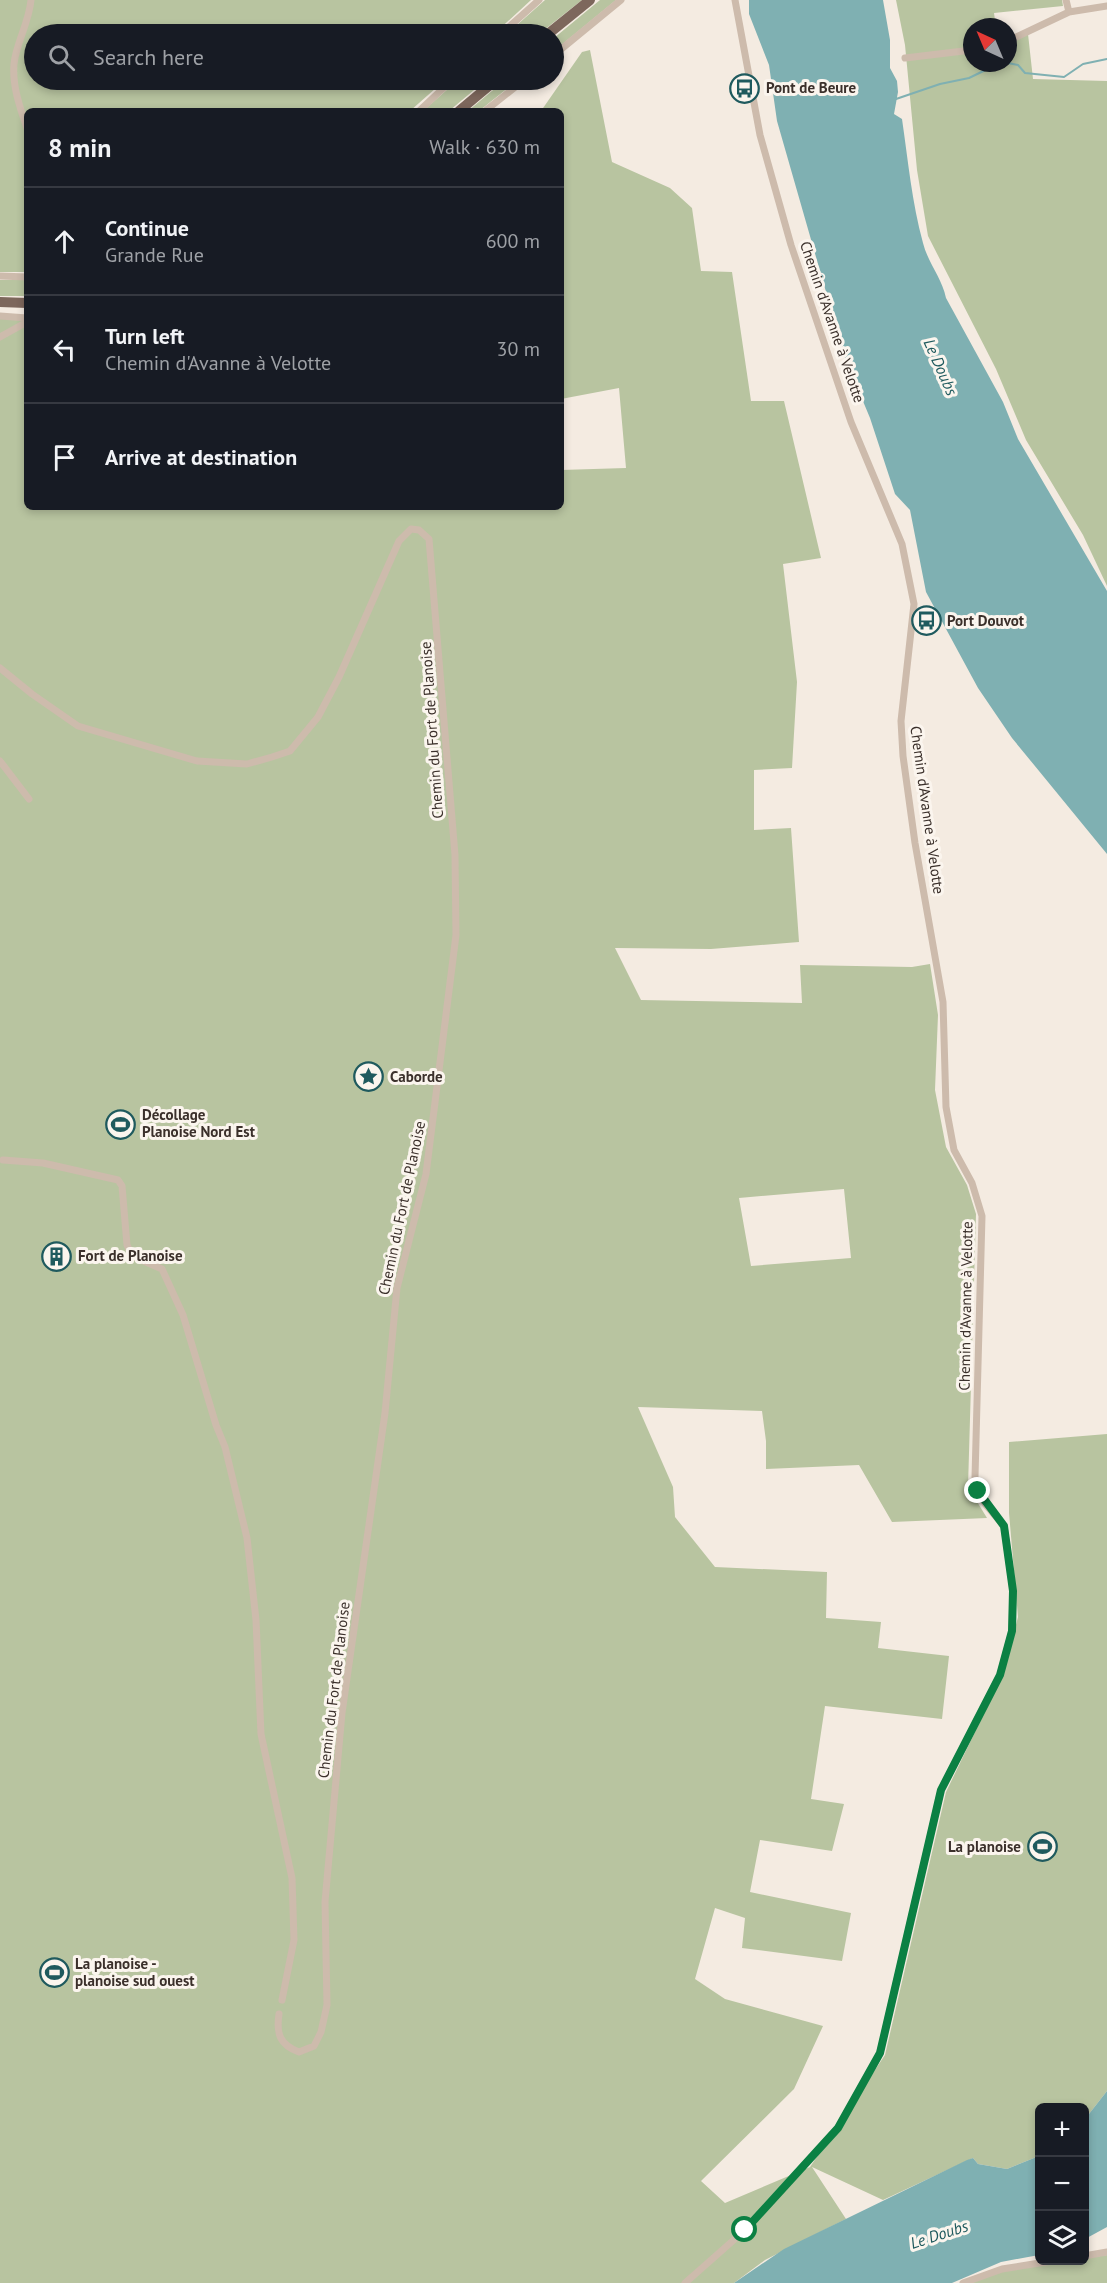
<!DOCTYPE html>
<meta charset="utf-8">
<style>
:root{--surface:#171b24;--page:#242831;--text:#f1f3f6;--muted:#9ea1a6;--line:#363941}
body{margin:0;font-family:"PT Sans",sans-serif;background:var(--page);color:var(--text)}
.controls{position:absolute;right:18px;bottom:18px;display:grid;overflow:hidden;border-radius:9px;box-shadow:0 3px 9px #0003}
.controls button{width:54px;height:54px;display:grid;place-items:center;padding:0;border:0;border-bottom:2px solid var(--line);background:var(--surface);color:var(--text);font:30px sans-serif}
.compass{position:absolute;left:963px;top:18px;width:54px;height:54px;border-radius:50%;background:var(--surface);box-shadow:0 3px 9px #0003;rotate:316deg}
.stop{position:absolute;width:18px;height:18px;margin:-14px;border:4px solid #0b8043;border-radius:50%;background:#fff}
.stop.end{background:#0b8043;border-color:#fff;box-shadow:0 2px 6px #0008}
.list{margin:0;padding:0;list-style:none}
h2{display:flex;justify-content:space-between;align-items:center;height:78px;margin:0;padding:0 24px;font-size:26px}
h2 small{font-size:20px;font-weight:400;color:var(--muted)}
.list li{display:grid;grid-template-columns:39px 1fr auto;gap:18px;align-items:center;box-sizing:border-box;height:108px;padding:0 24px;border-top:2px solid var(--line)}
.list b{display:block;font-size:22px;white-space:nowrap}
.list p{margin:0;font-size:20px;white-space:nowrap;color:var(--muted)}
.list em{font-size:20px;font-style:normal;color:var(--muted)}
.icon{flex:none;width:33px;height:33px;fill:none;stroke:currentColor;stroke-width:2;stroke-linecap:round;stroke-linejoin:round}
.map{position:relative;flex:none;width:1107px;height:2283px;overflow:hidden}
.search{position:absolute;background:var(--surface);box-shadow:0 3px 9px #0003;left:24px;top:24px;width:540px;height:66px;display:flex;align-items:center;gap:15px;box-sizing:border-box;padding:0 21px;border-radius:33px;color:var(--muted);font-size:22px}
.panel{position:absolute;background:var(--surface);box-shadow:0 3px 9px #0003;left:24px;top:108px;width:540px;height:402px;border-radius:9px}
.map>svg:first-child{display:block}
.green{fill:#b8c4a0;fill-rule:evenodd}
.water{fill:#7fb0b2}
.lines{fill:none;stroke-linecap:round;stroke-linejoin:round}
.stream{stroke:#7fb0b2;stroke-width:2}
.street{stroke:#cdbbac;stroke-width:7}
.primary{stroke:#7d675c;stroke-width:10}
.route{stroke:#0b8043;stroke-width:8}
.labels{text-anchor:middle;stroke-width:6;stroke-linejoin:round;paint-order:stroke}
.poi-label{font-size:15px;font-weight:bold;fill:#3b302b;stroke:#fbf5ee;text-anchor:start}
.street-label{font-size:15px;fill:#3b302b;stroke:#fbf5ee}
.water-label{font-size:16px;font-style:italic;fill:#1f5a5e;stroke:#fbf5ee}
</style>
<div class="map">
<svg width="1107" height="2283" viewBox="0 0 1107 2283">
<rect width="100%" height="100%" fill="#f4ebe1"/>
<path class="green" d="M0,0h531l-37,34h-460v46h411l-35,31h-383v161h-27z
M545,0h37l-43,34h-32z
M600,0h16l-62,51v-13z
M896,0h166l1,6 -69,7 2,14h-24v36h36v-21l20,-8 5,45 74,2v505l-24,-51 -57,-95 -30,-71 -68,-133 -11,-66 -12,-125z
M590,50l22,112 58,26 22,20 9,63 31,1 19,129h33l37,157 -38,6 14,118 -5,86 -38,2v60l37,-2 8,114 -88,7 -96,-1 26,52 161,3 -2,-38 112,2 18,-3 8,51 -3,75 11,57 21,38 9,29 -8,273 19,31 -95,4 -33,-57 -93,4v-28l-4,-30 -124,-4 35,80 2,30 40,50 112,5 -1,46 55,4 -3,26 71,8 -7,63 -117,-13 -14,93 33,5 -12,47 -72,-11 -10,52 101,21 -9,48 -100,-13 3,-30 -30,-10 -20,71 30,20 98,27 -29,63 -93,92 24,22 85,-36 75,-112 61,-263 58,-120 14,-55 -9,-104v-71l98,-8v657l-22,28 -1,-11h-44l-1,48 -32,13 -29,-5 -5,-6 -90,42 -71,-33 34,52 -81,41 -31,23h-734v-1964h27v188h534v-37l65,-2 -7,-80 -58,11v-288h-20l41,-59zM844,1189l7,69 -100,8 -12,-68z
M458,80h28l-37,31h-26z
M505,80h13l-39,31h-11z
M0,280h27v16h-27z
M1107,2255v28h-135c34,-20 97,-22 135,-28z"/>
<path class="water" d="M749,0h134l7,40v28l7,13 1,11 -4,22 8,5c6,41 10,84 21,124 5,20 19,35 23,55l57,104 15,37 89,152v263l-95,-116 -34,-50 -52,-96 -16,-82 -15,-16 -25,-76 -25,-60 -68,-237 -8,-56 -20,-51z
M1107,2091v136l-22,12v-120z
M1039,2156v99l-38,7 -49,21h-218l50,-34 183,-89 6,-2 5,6 29,5z"/>
<g class="lines">
<path class="stream" d="M1008,63l10,2 7,8 39,4 19,-13 24,-5
M896,99l44,-15 29,-6 31,-15"/>
<path class="street" d="M1066,0l3,12
M501,34l38,-34
M1008,41l61,-29 38,-6
M554,55l67,-55
M905,58l67,-8
M419,111l33,-31
M485,111l39,-31
M27,128c-7,-20 -15,-43 -13,-64 2,-21 15,-41 17,-64
M0,276l27,1
M0,316l27,2
M0,337l27,-15
M0,668l32,26 46,32 119,35 50,3 25,-7 18,-6 28,-34 21,-40 60,-136 12,-12 8,1 10,9 26,316 1,80 -30,239 -29,114 -12,125 -43,300 -17,189 2,103 -6,27 -7,14 -15,6c-19,-7 -23,-18 -20,-38
M0,761l29,38
M3,1160l40,3 75,17 4,6 5,59 5,11 30,13 21,46 33,110 9,22 22,91 9,82 5,114 31,144 2,62 -12,60
M1084,2256l23,-4
M685,2283l60,-53 93,-102 42,-75 61,-263 59,-115 12,-44 1,-40 -9,-65 -18,-21 -8,-14 -3,-14 7,-261 -10,-33 -18,-33 -8,-43 -3,-105 -28,-159 -12,-87 -2,-35 13,-117 -12,-60 -51,-122 -60,-177 -31,-110 -25,-135
M963,2283l39,-14 56,-9"/>
<path class="primary" d="M548,34l42,-34
M459,111l37,-31
M0,302l27,1"/>
</g>
<g class="lines">
<path class="route" d="M745,2230l93,-102 42,-75 61,-263 59,-115 12,-44 1,-40 -9,-65 -26,-35"/>
</g>
<defs>
<symbol id="bus-ring" viewBox="-11 -11 22 22"><circle r="9.5" fill="#fbf5ee" stroke="#1f5a5e" stroke-width="1.5"/><path d="M-5-6H5V4H4V6H2V4H-2V6H-4V4H-5ZM-3.5-4V0h7V-4ZM-3.5 1.2v1.5H-2V1.2ZM2 1.2v1.5H3.5V1.2Z" fill="#1f5a5e"/></symbol>
<symbol id="sight-ring" viewBox="-11 -11 22 22"><circle r="9.5" fill="#fbf5ee" stroke="#1f5a5e" stroke-width="1.5"/><path d="M0-6L1.8-2.2L6-1.7L2.9 1.2L3.7 5.4L0 3.3L-3.7 5.4L-2.9 1.2L-6-1.7L-1.8-2.2Z" fill="#1f5a5e"/></symbol>
<symbol id="stadium-ring" viewBox="-11 -11 22 22"><circle r="9.5" fill="#fbf5ee" stroke="#1f5a5e" stroke-width="1.5"/><path d="M0-5a6.5 5 0 1 0 0 10a6.5 5 0 1 0 0-10ZM-3.5-1.8h7v3.6h-7Z" fill="#1f5a5e"/></symbol>
<symbol id="building-ring" viewBox="-11 -11 22 22"><circle r="9.5" fill="#fbf5ee" stroke="#1f5a5e" stroke-width="1.5"/><path d="M-4-6H4V6H1V3H-1V6H-4ZM-2.5-4.3h1.7v1.8h-1.7ZM.8-4.3h1.7v1.8H.8ZM-2.5-1h1.7V.8h-1.7ZM.8-1h1.7V.8H.8Z" fill="#1f5a5e"/></symbol>
</defs>
<g fill-rule="evenodd">
<use href="#bus-ring" x="728" y="72" width="33" height="33"/>
<use href="#bus-ring" x="910" y="604" width="33" height="33"/>
<use href="#sight-ring" x="352" y="1060" width="33" height="33"/>
<use href="#stadium-ring" x="104" y="1108" width="33" height="33"/>
<use href="#building-ring" x="40" y="1240" width="33" height="33"/>
<use href="#stadium-ring" x="1026" y="1830" width="33" height="33"/>
<use href="#stadium-ring" x="38" y="1956" width="33" height="33"/>
</g>
<g class="labels">
<g class="poi-label">
<text x="766" y="93">Pont de Beure</text>
<text x="947" y="626">Port Douvot</text>
<text x="390" y="1082">Caborde</text>
<text x="142" y="1120">Décollage<tspan x="142" dy="17">Planoise Nord Est</tspan></text>
<text x="78" y="1261">Fort de Planoise</text>
<text x="1021" y="1852" text-anchor="end">La planoise</text>
<text x="75" y="1969">La planoise -<tspan x="75" dy="17">planoise sud ouest</tspan></text>
</g>
<g class="street-label">
<text transform="translate(832 322) rotate(71)" y="5">Chemin d'Avanne à Velotte</text>
<text transform="translate(432 730) rotate(-94)" y="5">Chemin du Fort de Planoise</text>
<text transform="translate(927 810) rotate(82)" y="5">Chemin d'Avanne à Velotte</text>
<text transform="translate(402 1208) rotate(-78)" y="5">Chemin du Fort de Planoise</text>
<text transform="translate(966 1306) rotate(-89)" y="5">Chemin d'Avanne à Velotte</text>
<text transform="translate(334 1690) rotate(-83)" y="5">Chemin du Fort de Planoise</text>
</g>
<g class="water-label">
<text transform="translate(941 367) rotate(66)" y="6">Le Doubs</text>
<text transform="translate(939 2234) rotate(-18)" y="6">Le Doubs</text>
</g>
</g>
</svg>
<div class="controls">
<button>+</button>
<button>−</button>
<button><svg class="icon" aria-label="layers" viewBox="0 0 24 24"><path d="M12 4l9 5-9 5-9-5zM3 14l9 5 9-5"/></svg></button>
</div>
<svg class="compass" viewBox="-18 -18 36 36"><path d="M0-13l5 13h-10z" fill="#e53935"/><path d="M0 13l5-13h-10z" fill="#9ea1a6"/></svg>
<div class="stop" style="left:745px;top:2230px"></div>
<div class="stop end" style="left:978px;top:1491px"></div>
<div class="search"><svg class="icon" aria-label="search" viewBox="0 0 24 24"><circle cx="10" cy="10" r="6"/><path d="M15 15l6 6"/></svg>Search here</div>
<section class="panel">
<h2>8 min<small>Walk · 630 m</small></h2>
<ul class="list">
<li><svg class="icon" aria-label="ahead" viewBox="0 0 24 24"><path d="M12 20V5M6 11l6-6 6 6"/></svg><div><b>Continue</b><p>Grande Rue</p></div><em>600 m</em></li>
<li><svg class="icon" aria-label="left" viewBox="0 0 24 24"><path d="M17 20v-9H6M10 6l-5 5 5 5"/></svg><div><b>Turn left</b><p>Chemin d'Avanne à Velotte</p></div><em>30 m</em></li>
<li><svg class="icon" aria-label="arrive" viewBox="0 0 24 24"><path d="M6 21V4h12l-3 4 3 4H6"/></svg><div><b>Arrive at destination</b></div></li>
</ul>
</section>
</div>
